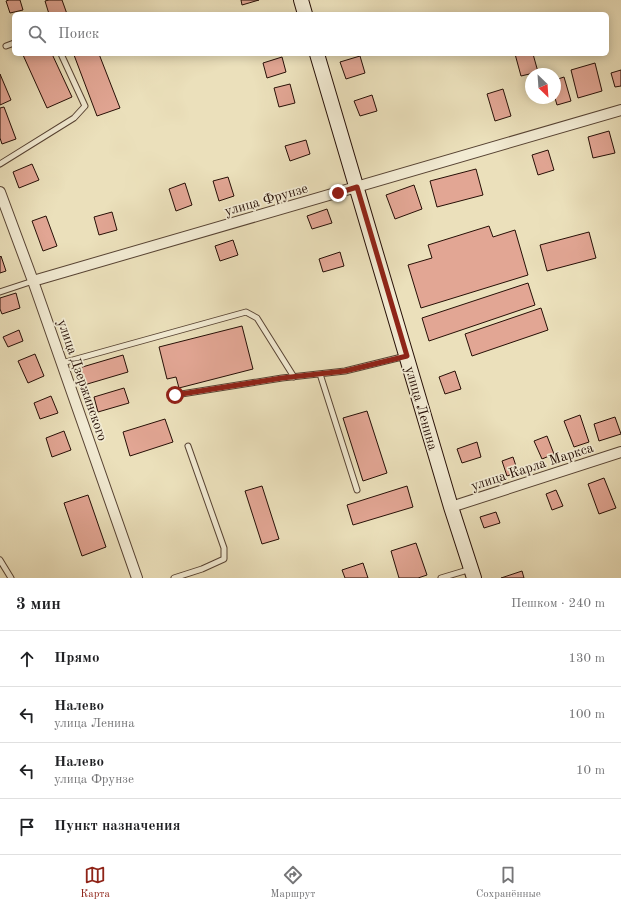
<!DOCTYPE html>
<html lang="ru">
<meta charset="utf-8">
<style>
:root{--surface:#fff;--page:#f2f2f2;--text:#202124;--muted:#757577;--line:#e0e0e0;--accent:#8f2418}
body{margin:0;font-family:"Old Standard TT",serif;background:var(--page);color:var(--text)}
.compass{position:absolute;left:525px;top:68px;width:36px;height:36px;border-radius:50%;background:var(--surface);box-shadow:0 2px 10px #0003;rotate:155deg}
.stop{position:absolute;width:12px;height:12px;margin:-9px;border:3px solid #8f2418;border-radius:50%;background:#fff}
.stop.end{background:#8f2418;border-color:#fff;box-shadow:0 1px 4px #0008}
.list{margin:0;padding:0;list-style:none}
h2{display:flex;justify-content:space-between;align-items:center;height:52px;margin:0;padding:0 16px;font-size:17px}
h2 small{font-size:13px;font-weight:400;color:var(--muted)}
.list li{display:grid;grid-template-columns:26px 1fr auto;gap:12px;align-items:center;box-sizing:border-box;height:56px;padding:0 16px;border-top:1px solid var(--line)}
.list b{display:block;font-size:15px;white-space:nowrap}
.list p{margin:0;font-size:13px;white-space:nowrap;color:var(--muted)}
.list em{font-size:13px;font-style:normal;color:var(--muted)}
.icon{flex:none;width:22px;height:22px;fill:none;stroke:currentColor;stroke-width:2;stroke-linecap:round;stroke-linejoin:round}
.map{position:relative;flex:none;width:621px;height:578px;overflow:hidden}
.search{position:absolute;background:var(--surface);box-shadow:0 2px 10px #0003;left:12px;right:12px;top:12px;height:44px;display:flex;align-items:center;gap:10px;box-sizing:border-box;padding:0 14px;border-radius:6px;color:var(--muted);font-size:15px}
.sheet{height:276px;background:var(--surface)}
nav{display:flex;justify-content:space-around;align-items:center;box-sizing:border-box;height:56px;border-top:1px solid var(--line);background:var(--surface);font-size:11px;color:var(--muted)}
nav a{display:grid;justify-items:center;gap:2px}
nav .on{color:var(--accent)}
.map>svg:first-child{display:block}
.building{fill:#e2a694;stroke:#260f06}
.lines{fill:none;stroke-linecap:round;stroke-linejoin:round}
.lane-casing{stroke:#574333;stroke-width:7}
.street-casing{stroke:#574333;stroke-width:12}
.secondary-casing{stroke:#260f06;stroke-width:16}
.lane{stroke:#f2ebd3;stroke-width:5}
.street{stroke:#f2ebd3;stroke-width:10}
.secondary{stroke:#f2ebd3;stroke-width:14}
.route{stroke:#8f2418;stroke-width:5}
.labels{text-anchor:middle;stroke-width:3.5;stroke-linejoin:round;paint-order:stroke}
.street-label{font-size:14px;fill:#260f06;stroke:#f2ebd3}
</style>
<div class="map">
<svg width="621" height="578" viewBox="0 0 621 578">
<rect width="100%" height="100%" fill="#ebe0bb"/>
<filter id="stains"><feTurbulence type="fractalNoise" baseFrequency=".005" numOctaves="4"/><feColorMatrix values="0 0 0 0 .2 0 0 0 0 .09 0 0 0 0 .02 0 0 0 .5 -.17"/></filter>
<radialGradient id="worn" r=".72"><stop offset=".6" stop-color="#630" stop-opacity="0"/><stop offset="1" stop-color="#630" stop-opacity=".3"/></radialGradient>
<path class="building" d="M9,0h11l3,10 -13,3 -4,-12z
M49,0h13l5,14h-18l-4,-13z
M241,0h18l-17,5z
M24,54h28l20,43 -25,11 -24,-53z
M76,54h23l21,54 -23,8 -23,-61z
M515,54h18l5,18 -17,4z
M360,56l5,17 -19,6 -6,-17z
M282,57l4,15 -19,6 -4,-15z
M595,63l7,28 -24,7 -7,-28z
M621,70v16l-6,1 -4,-14z
M0,74l11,26 -11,5z
M564,77l7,24 -14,4 -2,-7v-18z
M290,84l5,19 -16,4 -5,-19z
M503,89l8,27 -16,5 -8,-27z
M372,95l5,16 -17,5 -6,-15z
M4,107l12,32 -14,5 -2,-6v-30z
M609,131l6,22 -22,5 -5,-21z
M306,140l4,14 -20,7 -5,-15z
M548,150l6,20 -16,5 -6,-20z
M32,164l7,16 -20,8 -6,-16z
M476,169l7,26 -46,12 -7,-26z
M228,177l6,19 -15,5 -6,-20z
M185,183l7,22 -16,6 -7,-22z
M414,185l8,24 -27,10 -9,-24z
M327,209l5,14 -20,6 -5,-13z
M112,212l5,18 -18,5 -5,-18z
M46,216l11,30 -14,5 -11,-30z
M489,226l4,11 22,-7 13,45 -107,33 -13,-43 24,-7 -4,-13z
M589,232l7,26 -49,13 -7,-26z
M233,240l5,15 -18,6 -5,-15z
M340,252l4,14 -21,6 -4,-13z
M1,256l5,15 -6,2v-16z
M528,283l7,22 -106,36 -7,-23z
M16,293l4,15 -18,6 -2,-5v-11z
M541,308l7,22 -76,26 -7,-22z
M242,326l11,43 -74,19 -3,-11 -9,2 -8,-32z
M19,330l4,11 -15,6 -5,-10z
M35,354l9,22 -16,7 -10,-22z
M123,355l5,17 -44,13 -5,-17z
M455,371l6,18 -16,5 -6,-17z
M124,388l5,15 -31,9 -4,-15z
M51,396l7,17 -18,6 -6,-16z
M367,411l20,62 -24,8 -20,-63z
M580,415l9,27 -15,5 -10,-26z
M615,417l6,17 -22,7 -5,-17z
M165,419l8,23 -43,14 -7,-24z
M64,431l7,19 -19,7 -6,-19z
M547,436l7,18 -12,5 -8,-18z
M477,442l4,15 -19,6 -5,-14z
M513,457l5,15 -11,4 -5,-15z
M604,478l12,30 -17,6 -11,-30z
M262,486l17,53 -17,5 -17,-53z
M407,486l6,21 -60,18 -6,-20z
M556,490l7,16 -11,4 -6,-16z
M88,495l18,52 -24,9 -18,-53z
M496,512l4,11 -16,5 -4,-11z
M416,543l11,32 -9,3h-19l-8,-27z
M363,563l5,15h-23l-3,-8z
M522,571l2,7h-23z"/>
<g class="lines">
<defs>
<path id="lane" d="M6,46l8,-3
M0,164l74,-46 11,-12 -24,-52
M0,292l33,-11
M62,363l184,-51 11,6 37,59
M320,374l37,116
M175,395l107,-17 63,-7 61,-15
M0,560l11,18
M174,578l28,-9 22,-10v-11l-36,-102
M441,578l30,-9"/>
<path id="street" d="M0,192l33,89 104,297
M33,281l588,-171
M451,507l170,-55"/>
<path id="secondary" d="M301,0l4,14
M317,54l134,453 23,71"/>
</defs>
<use href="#lane" class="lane-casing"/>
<use href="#street" class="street-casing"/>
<use href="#secondary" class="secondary-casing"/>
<use href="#lane" class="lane"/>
<use href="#street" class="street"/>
<use href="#secondary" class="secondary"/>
</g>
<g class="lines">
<path class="route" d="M175,395l107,-17 63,-7 62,-15 -50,-169 -19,6"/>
</g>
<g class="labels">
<g class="street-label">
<text transform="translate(266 199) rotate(-16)" y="5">улица Фрунзе</text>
<text transform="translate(83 380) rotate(71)" y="5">улица Дзержинского</text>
<text transform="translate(422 408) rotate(74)" y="5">улица Ленина</text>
<text transform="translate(532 466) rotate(-18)" y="5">улица Карла Маркса</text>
</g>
</g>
<rect width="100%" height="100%" filter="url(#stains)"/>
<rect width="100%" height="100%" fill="url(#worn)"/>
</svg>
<svg class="compass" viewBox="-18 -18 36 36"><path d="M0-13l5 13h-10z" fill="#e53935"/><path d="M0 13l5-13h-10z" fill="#757577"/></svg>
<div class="stop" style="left:175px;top:395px"></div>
<div class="stop end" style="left:338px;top:193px"></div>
<div class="search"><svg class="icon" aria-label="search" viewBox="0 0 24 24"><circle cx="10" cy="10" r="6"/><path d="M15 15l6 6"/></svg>Поиск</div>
</div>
<section class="sheet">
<h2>3 мин<small>Пешком · 240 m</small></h2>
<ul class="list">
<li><svg class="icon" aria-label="ahead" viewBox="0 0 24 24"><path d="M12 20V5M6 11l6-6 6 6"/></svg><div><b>Прямо</b></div><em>130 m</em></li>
<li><svg class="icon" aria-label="left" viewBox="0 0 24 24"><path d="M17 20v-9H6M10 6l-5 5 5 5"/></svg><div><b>Налево</b><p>улица Ленина</p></div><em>100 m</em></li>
<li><svg class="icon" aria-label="left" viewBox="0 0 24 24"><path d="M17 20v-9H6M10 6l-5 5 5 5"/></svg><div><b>Налево</b><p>улица Фрунзе</p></div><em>10 m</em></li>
<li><svg class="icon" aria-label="arrive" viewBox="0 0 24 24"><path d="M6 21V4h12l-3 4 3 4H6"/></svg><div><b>Пункт назначения</b></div></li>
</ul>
</section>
<nav>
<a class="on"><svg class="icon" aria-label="map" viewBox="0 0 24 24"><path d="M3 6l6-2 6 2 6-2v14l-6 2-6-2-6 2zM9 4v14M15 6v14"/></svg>Карта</a>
<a><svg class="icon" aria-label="directions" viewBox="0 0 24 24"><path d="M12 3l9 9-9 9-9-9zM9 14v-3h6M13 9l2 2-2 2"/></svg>Маршрут</a>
<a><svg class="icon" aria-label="saved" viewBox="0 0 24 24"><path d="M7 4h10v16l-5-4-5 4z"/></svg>Сохранённые</a>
</nav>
